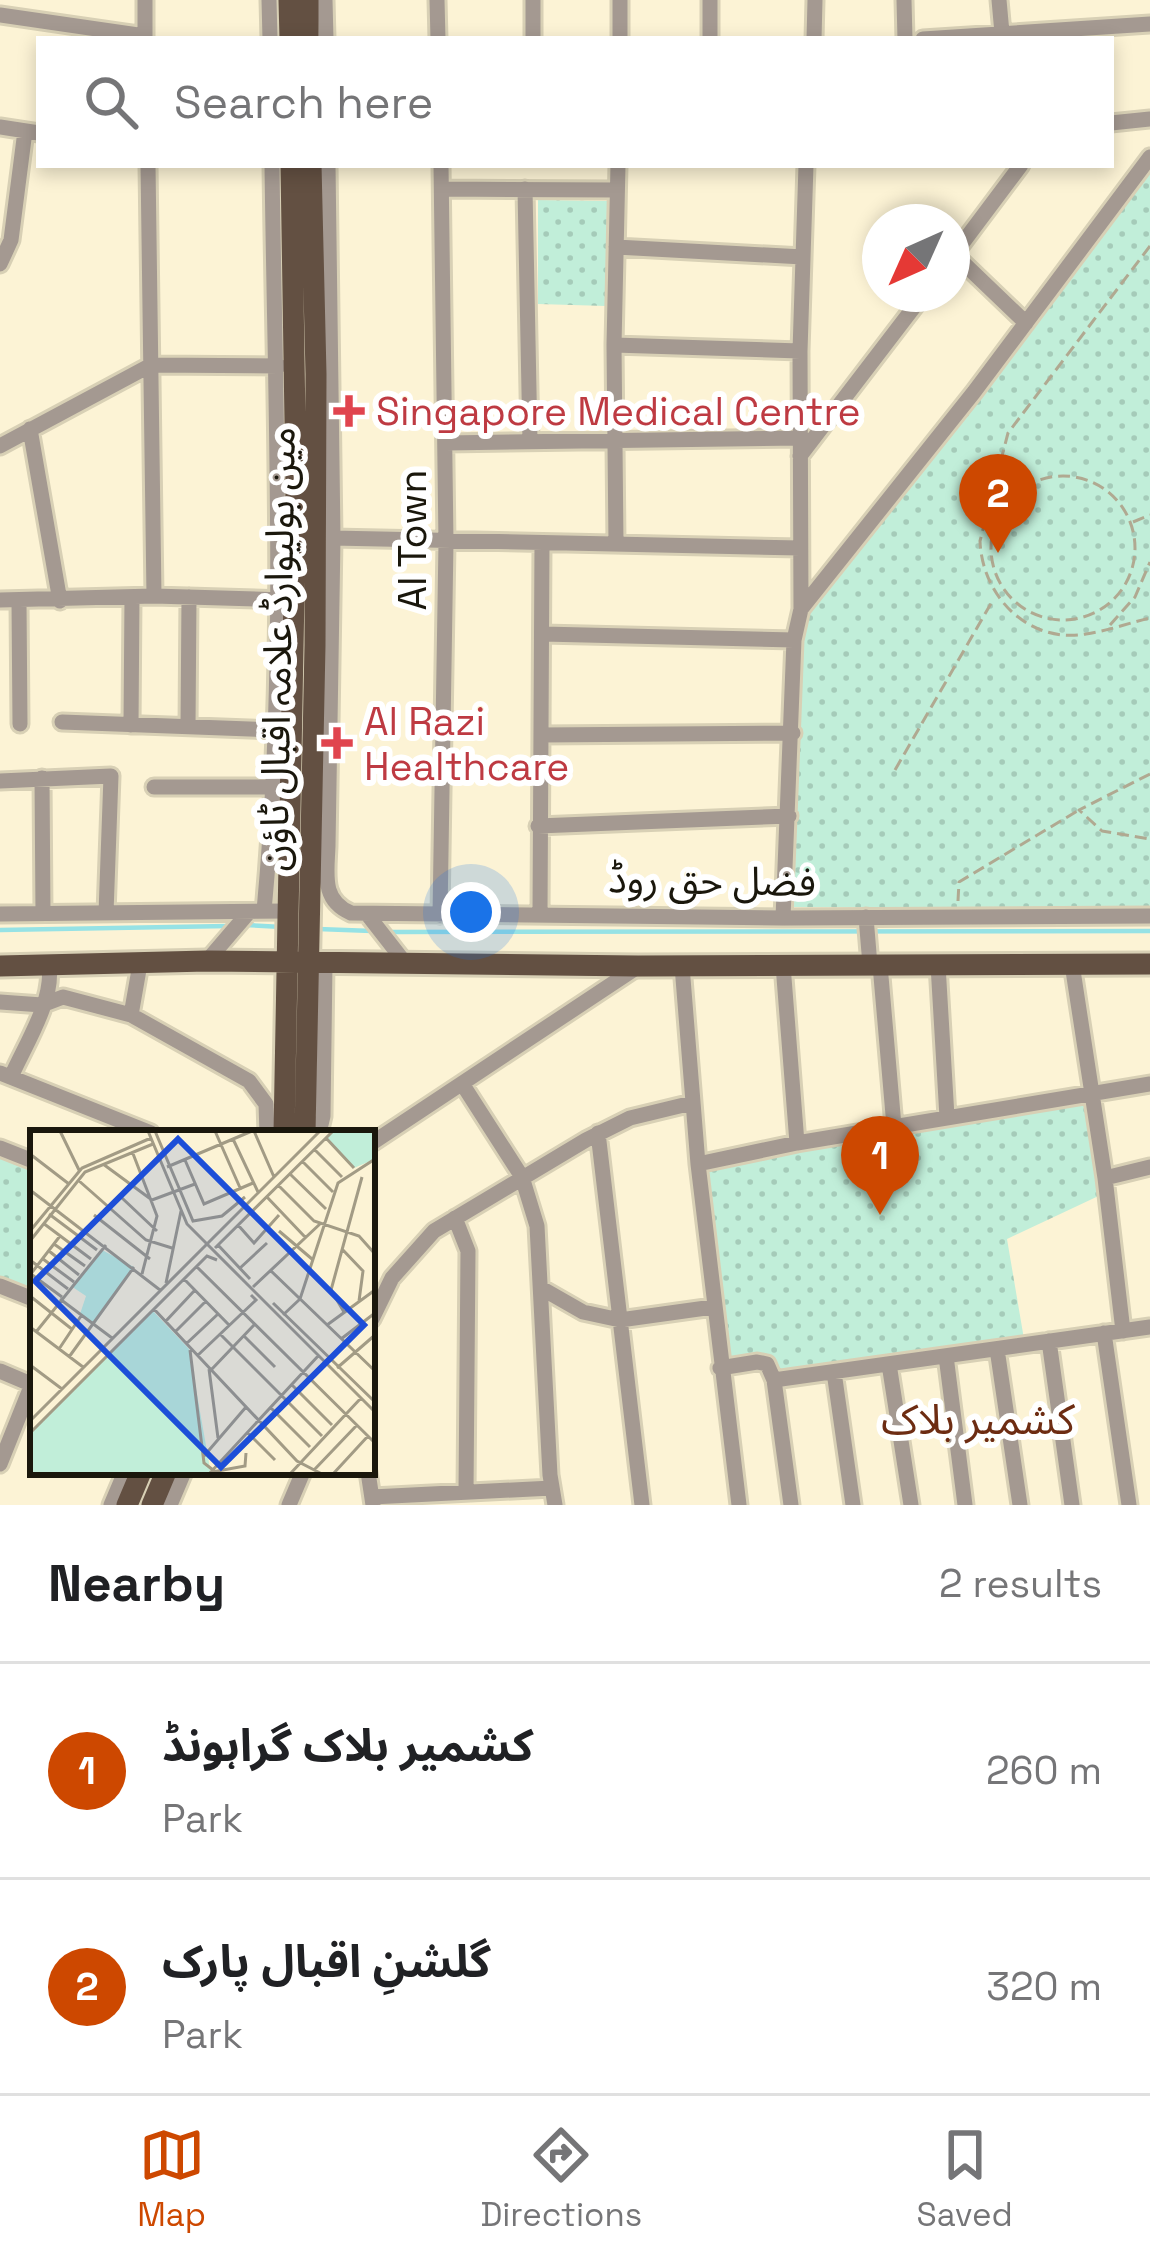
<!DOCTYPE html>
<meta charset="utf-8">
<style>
:root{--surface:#fff;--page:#f2f2f2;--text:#202124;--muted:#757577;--line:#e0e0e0;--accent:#cd4800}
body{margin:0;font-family:"Space Grotesk","Noto Sans Arabic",sans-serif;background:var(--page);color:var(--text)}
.compass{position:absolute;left:862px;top:204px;width:108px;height:108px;border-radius:50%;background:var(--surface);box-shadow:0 6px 18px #0003;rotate:225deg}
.you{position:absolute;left:471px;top:912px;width:42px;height:42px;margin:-30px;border:9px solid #fff;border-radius:50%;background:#1a73e8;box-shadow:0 0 0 18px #1a73e833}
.badge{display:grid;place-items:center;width:78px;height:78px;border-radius:50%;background:var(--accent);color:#fff;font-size:39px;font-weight:700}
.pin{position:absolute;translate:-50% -99px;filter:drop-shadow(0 3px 6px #0008)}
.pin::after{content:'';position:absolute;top:63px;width:42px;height:36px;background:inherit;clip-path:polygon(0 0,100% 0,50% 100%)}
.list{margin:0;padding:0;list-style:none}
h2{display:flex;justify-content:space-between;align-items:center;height:156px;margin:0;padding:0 48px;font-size:51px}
h2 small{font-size:39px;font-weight:400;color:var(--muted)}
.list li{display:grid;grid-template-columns:78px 1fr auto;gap:36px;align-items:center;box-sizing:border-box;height:216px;padding:0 48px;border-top:3px solid var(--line)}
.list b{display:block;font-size:45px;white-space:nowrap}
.list p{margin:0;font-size:39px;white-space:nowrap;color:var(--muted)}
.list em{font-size:39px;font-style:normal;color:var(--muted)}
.icon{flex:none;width:66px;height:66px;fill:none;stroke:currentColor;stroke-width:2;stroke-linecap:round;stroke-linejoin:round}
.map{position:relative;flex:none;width:1150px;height:1505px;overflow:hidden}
.search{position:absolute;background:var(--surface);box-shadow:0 6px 18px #0003;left:36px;right:36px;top:36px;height:132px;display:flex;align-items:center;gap:30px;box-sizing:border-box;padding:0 42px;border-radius:0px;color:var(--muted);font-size:45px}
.sheet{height:588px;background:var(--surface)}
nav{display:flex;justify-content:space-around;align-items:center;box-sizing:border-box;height:168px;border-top:3px solid var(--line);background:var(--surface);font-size:33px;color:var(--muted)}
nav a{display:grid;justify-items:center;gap:6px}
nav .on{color:var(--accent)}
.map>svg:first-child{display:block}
.park{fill:url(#park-dots)}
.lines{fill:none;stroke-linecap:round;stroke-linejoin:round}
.stream{stroke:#96e2e5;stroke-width:4.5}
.minor-casing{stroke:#d8d0b5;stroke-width:21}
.major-casing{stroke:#d8d0b5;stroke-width:27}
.path{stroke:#b0a991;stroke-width:3;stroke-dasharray:12 6;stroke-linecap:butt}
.minor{stroke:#a49991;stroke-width:15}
.major{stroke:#635042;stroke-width:21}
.health-dot{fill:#e0444e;stroke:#fff;stroke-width:4.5}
.labels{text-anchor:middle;stroke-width:12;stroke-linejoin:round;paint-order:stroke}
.health-label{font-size:39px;fill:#be3a42;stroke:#fff;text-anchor:start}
.street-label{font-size:39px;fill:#1a170c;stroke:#fff}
.neighbourhood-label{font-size:42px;fill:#6d2c12;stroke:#fff}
.inset-road{fill:none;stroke:#a29b85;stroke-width:3}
.view{fill:#1d4ed8;fill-opacity:0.15;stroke:#1d4ed8;stroke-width:6}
.inset-edge{fill:none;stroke:#1a170c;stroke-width:6}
</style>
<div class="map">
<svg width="1150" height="1505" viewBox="0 0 1150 1505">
<defs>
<pattern id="park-dots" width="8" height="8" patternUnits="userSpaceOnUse" patternTransform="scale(3)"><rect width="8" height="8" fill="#c1eed9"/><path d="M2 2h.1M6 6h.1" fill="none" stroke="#a5cbb9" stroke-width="1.8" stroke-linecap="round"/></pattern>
</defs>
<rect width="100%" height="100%" fill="#fcf3d5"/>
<path class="park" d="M1150,158v751l-356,-2 7,-298z
M538,200l69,1 -1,105 -68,-2z
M1092,1091l15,101 -100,47 18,106 -251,35 -3,-10 -51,-2 -22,-204z
M0,1155l33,13v128l-33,-14z"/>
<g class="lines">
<path class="stream" d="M246,925l36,2
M318,929l54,2
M0,930l228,-4
M389,932l761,-1"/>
<defs>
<path id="minor" d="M145,0v39
M269,0l1,39
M325,0l1,39
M437,0l1,39
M533,0v39
M620,0v39
M904,0l1,39
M999,0l3,33
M0,15l145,21
M710,39v-39
M814,39l1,-39
M923,39l227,-15
M1111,123l39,-4
M0,127l39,6
M148,165l6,431
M328,165l5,373
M442,189l175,1
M525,189l5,252
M616,247l187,10
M954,254l72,69
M952,257l69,-92
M0,264l11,-24 14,-109
M614,345l186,6
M30,429l30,172
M446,443l353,-5
M0,446l151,-81 128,1
M800,456l124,-162
M616,543l-2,-198 4,-180
M0,600l154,-4 132,4
M19,603l1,121
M801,609l173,-217 176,-235
M543,634l251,6
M62,722l212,8
M131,725l1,-128
M188,727l1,-130
M542,735l251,-2
M42,778l1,136
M0,781l111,-5 -5,137
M154,787h122
M538,826l251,-10
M320,846h8l5,-308 467,10
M328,846c-1,28 -7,54 23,67l432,5 367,-2
M264,911c23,-247 11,-498 8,-746
M0,914l288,-3
M367,914l39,50
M540,914l2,-371
M440,915l6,-373 -5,-377
M866,917l4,48
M783,918l11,-278 7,-31 -1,-258 6,-186
M207,961l42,-49
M1072,964l33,214 18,153
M783,965l14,178
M880,965l14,161
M938,965l9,152
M682,966l16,198 41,341
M0,1002l42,3 21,-8 68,18 118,66 17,23 1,29
M131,1015l9,-51
M0,1073l151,60
M11,1077c14,-32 43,-76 38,-111
M463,1085l59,92 15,49 13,249 5,30
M319,1133l4,-17 2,-153
M598,1133l44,372
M372,1143l264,-175
M0,1148l33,13
M698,1164l99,-21 353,-59
M1105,1178l45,-11
M455,1218l13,33 -2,241
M0,1286l33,13
M541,1288l42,24 37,8 93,-13
M372,1319l20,-41 42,-47 152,-91 44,-22 62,-15
M1104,1333l25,172
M1049,1341l23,164
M997,1349l23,156
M946,1356l19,149
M889,1364l22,141
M720,1368l37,-6 10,2 7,16 376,-53
M0,1371l33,14
M834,1372l19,133
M774,1380l17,125
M0,1464l32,-80
M368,1472l5,33
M372,1497l180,-9
M111,1505l14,-33
M170,1505l14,-33
M289,1505l14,-33"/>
<path id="major" d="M289,0l1,39
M308,0v39
M0,966l207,-5 431,5 512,-2
M284,1133l12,-647 -5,-321
M305,1133l10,-488 1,-271 -5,-209
M127,1505l14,-33
M152,1505l14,-33"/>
</defs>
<use href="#minor" class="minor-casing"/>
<use href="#major" class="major-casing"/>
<path class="path" d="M1150,246l-142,187 -28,108c2,55 48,103 106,93 21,-3 43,-11 64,-16
M991 548a72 72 0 1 1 144 0a72 72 0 1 1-144 0Z
M1133,522l17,-7
M1110,625l25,-28 15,-35
M895,770l98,-170
M1150,774l-71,36 23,21 48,8
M958,901l1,-19 120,-72"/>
<use href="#minor" class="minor"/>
<use href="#major" class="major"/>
</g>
<g class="health-dot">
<path d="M343 393h12v12h12v12h-12v12h-12v-12h-12v-12h12z"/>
<path d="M331 725h12v12h12v12h-12v12h-12v-12h-12v-12h12z"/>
</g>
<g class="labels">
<g class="health-label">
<text x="376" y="425">Singapore Medical Centre</text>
<text x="364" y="735">Al Razi<tspan x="364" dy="45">Healthcare</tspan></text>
</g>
<g class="street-label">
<text transform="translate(412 540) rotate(-90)" y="14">AI Town</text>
<text transform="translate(277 649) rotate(-89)" y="14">مین بولیوارڈ علامہ اقبال ٹاؤن</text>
<text transform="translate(712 880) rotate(1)" y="14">فضل حق روڈ</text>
</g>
<g class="neighbourhood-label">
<text x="978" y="1434">کشمیر بلاک</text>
</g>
</g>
<g transform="translate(30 1130)">
<rect width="345" height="345" fill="#fcf3d5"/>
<path d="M303,1h42v28l-21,9 -28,-30zM72,120l32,17 -40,58 -14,-11 6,-18 -15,-10zM123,181l36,38 22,125h-181v-41z" fill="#c1eed9"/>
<path class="inset-road" d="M30,1l19,39M118,1l39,93 188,188M125,1l38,90 29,-5 23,-19M185,1l26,59M224,1l20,46M296,8l28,30M203,9l25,53M284,19l28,28M102,21l25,65 -15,58M0,24l39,30M155,30l19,44 49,-21M272,31l31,31M73,34l49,36 43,-16M137,37l85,-36M260,44l36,35M48,50l68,60 26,8M248,55l36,36 45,15 16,18M0,60l130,100M236,66l39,41M92,68l35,33M19,84l48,36M64,85l56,44M13,93l48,36M208,95l16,18 25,-28M0,101l52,-63 69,-30M249,101l33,28M0,111l55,-69 68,-28M24,114l31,22M188,115l32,34M185,118l118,-117M312,119l21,22 -4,30M19,121l30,24M13,129l31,23M0,130l38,29M167,137l178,176M209,139l28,-26M241,141l104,100M1,144l31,23M0,145l30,-39M154,149l45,46M136,153l15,-72M223,157l68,-64M0,166l43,34M30,169l52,39M243,173l102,99M123,178l144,153 25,13M314,182l-13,-22 31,-113M253,185l17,-16 38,-116 37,-24M135,192l30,-32M297,195l48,-35M0,197l53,40M6,202l70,-87M145,202l31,-31M190,204l102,102M214,206l31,31M311,209l34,-26M156,214l32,-30M29,219l22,-33M160,220l14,113 9,7M167,226l59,-56 -5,-5M39,227l65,-90M0,235l32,24M307,238l38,-33M179,239l9,69M181,240l43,-45M261,254l41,41M240,277l40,40M0,291l290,-290M217,302l28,28M0,303l177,-177 10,4M174,326l42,-49M284,340l43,-45M182,342l33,-6 1,-13M179,344l110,-119M260,344l71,-76M303,344l35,-38"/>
<path class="view" d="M148,9l186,186 -143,142 -186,-186z"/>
<rect width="345" height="345" class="inset-edge"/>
</g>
</svg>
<svg class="compass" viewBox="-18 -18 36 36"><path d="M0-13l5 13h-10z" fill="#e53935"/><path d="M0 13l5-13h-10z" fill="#757577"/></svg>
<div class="you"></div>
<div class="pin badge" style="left:880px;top:1215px">1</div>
<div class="pin badge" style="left:998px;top:553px">2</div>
<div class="search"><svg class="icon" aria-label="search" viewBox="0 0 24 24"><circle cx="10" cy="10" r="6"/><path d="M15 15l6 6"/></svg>Search here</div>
</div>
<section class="sheet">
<h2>Nearby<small>2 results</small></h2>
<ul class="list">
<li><span class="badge">1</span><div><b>کشمیر بلاک ﮔﺮﺍﮨﻮﻧﮉ</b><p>Park</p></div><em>260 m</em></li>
<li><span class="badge">2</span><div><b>گلشنِ اقبال پارک</b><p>Park</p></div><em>320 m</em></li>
</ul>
</section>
<nav>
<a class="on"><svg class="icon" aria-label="map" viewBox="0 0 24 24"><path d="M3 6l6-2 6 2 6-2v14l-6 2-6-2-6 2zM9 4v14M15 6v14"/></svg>Map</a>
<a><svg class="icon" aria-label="directions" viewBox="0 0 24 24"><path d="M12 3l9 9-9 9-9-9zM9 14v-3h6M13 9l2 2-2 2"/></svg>Directions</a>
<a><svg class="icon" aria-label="saved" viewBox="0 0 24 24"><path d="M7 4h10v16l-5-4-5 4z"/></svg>Saved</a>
</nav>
